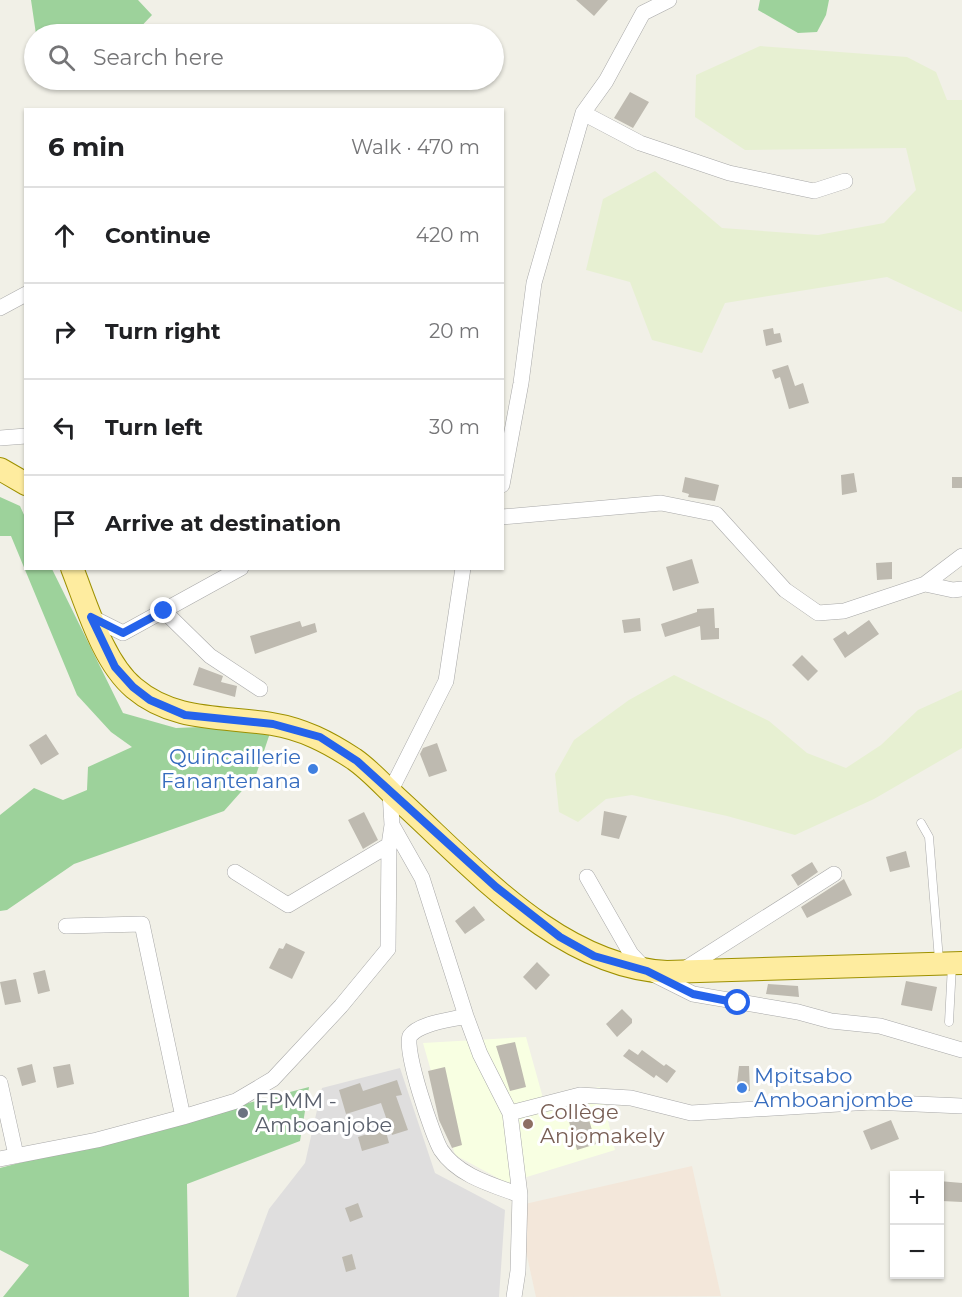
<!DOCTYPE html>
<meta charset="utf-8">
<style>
:root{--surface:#fff;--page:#f6f6f6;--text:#202124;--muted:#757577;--line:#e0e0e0}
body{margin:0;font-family:Montserrat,sans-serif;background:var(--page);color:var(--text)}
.controls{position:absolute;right:18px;bottom:18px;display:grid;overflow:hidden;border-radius:0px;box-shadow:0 2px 4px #0004}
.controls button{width:54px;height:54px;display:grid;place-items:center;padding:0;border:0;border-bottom:2px solid var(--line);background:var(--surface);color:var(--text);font:30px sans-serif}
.stop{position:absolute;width:18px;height:18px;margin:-14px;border:4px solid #2563eb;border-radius:50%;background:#fff}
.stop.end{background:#2563eb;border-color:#fff;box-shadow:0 2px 6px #0008}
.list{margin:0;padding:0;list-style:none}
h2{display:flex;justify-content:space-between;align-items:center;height:78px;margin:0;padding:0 24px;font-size:26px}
h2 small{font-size:20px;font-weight:400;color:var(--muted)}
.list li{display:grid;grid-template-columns:39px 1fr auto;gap:18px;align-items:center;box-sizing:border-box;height:96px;padding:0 24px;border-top:2px solid var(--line)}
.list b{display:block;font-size:22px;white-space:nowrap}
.list em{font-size:20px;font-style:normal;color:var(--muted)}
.icon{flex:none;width:33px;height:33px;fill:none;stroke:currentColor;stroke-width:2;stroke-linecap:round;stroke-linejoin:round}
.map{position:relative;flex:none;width:962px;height:1297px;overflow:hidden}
.search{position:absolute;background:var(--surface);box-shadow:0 2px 4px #0004;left:24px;top:24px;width:480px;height:66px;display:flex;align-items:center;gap:15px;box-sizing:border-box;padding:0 21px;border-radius:33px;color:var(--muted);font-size:22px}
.panel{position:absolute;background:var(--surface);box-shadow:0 2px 4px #0004;left:24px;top:108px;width:480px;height:462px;border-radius:0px}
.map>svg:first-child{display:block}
.residential{fill:#dfdede}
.education{fill:#f8ffe2}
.military{fill:#f3e7da}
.farmland{fill:#e7f0d2}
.forest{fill:#9dd29b}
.building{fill:#bebab0}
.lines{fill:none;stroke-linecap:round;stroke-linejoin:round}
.lane-casing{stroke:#a8a8a8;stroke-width:9}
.street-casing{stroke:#a8a8a8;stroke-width:16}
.primary-casing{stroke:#9d9000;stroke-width:24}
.lane{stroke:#fff;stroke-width:8}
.street{stroke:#fff;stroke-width:15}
.primary{stroke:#feec9f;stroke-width:22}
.route{stroke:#2563eb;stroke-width:8}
.shop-dot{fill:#3f7fe0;stroke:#fff;stroke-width:2}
.worship-dot{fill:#6b7280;stroke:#fff;stroke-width:2}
.education-dot{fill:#8d6e63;stroke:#fff;stroke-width:2}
.labels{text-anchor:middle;stroke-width:6;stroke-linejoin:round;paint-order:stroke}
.shop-label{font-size:21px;fill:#366cbe;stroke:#fff;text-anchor:end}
.worship-label{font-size:21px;fill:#5b616d;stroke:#fff;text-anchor:start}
.education-label{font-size:21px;fill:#785e54;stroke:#fff;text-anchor:start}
</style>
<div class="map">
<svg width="962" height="1297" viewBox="0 0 962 1297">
<rect width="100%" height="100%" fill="#f1f0e7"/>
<path class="residential" d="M400,1068l35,105 70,37 -6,87h-263l33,-88 36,-46 17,-75z"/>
<path class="education" d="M526,1037l17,61 57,-11 15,63 -108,33 -52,-28 -32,-112z"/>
<path class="military" d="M692,1166l29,130 -185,1 -20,-91z"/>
<path class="farmland" d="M760,46l147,11 29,15 11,28h15v212l-75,-35 -162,26 -23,50 -50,-13 -22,-58 -44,-12 17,-71 52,-28 67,57 96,7 66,-12 32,-33 -10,-42 -161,2 -50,-33 1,-42z
M674,675l95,46 38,32 39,15 35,-23 37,-35 44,-20v58l-88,51 -79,36 -68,-19 -95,-21 -26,4 -28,23 -19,-10 -4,-38 19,-34 55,-40z"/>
<path class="forest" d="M31,0h107l14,15 -18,19h-54l-9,-9 -22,9h-13z
M760,0h69l-3,15 -9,17 -19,1 -40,-23z
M0,497l20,9 5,11 1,51 26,1 71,144 53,15 97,-4 -17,51 -32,36 -150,53 -67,46 -7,1v-96l34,-27 29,12 24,-10 1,-23 44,-20 -21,-15 -34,-37 -66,-159h-11z
M309,1087l-9,54 -113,43 2,113h-186l26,-32 -29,-15v-82z"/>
<path class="building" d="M576,0h32l-14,16z
M630,92l19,10 -16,26 -19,-10z
M773,328l1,6 6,-1 2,9 -16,4 -3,-16z
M788,365l7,21 8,-3 6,20 -20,6 -9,-32 -5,2 -3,-9z
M854,473l3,19 -15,3 -1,-20z
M685,477l34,8 -4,16 -27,-4 1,-3 -7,-2z
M952,477h10v11h-10z
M692,559l7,24 -26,8 -7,-24z
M892,562v17l-15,1 -1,-17z
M714,608l1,20h4v11l-18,1 -1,-14 -35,11 -4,-13 36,-12v-3z
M640,618l1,13 -17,2 -2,-13z
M869,620l10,14 -34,24 -12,-19 12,-8 3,4z
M300,621l2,6 13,-4 2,9 -62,22 -5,-18z
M802,655l16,16 -10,10 -16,-16z
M199,667l24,9 -2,6 16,4 -2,11 -42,-12z
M46,734l13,20 -18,11 -12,-20z
M437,743l10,28 -18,6 -9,-23 3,-6z
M604,811l23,5 -8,23 -18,-4z
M364,812l14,28 -15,9 -15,-29z
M906,851l4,16 -20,5 -4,-15z
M812,862l6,10 -20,14 -7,-11z
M844,879l8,16 -45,23 -6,-11z
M474,906l11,14 -20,14 -10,-13z
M286,943l19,9 -13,27 -23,-11 10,-20 4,1z
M537,962l13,13 -14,15 -13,-13z
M45,970l5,21 -12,3 -5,-21z
M16,979l5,23 -16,3 -5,-23z
M906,981l31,6 -5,24 -31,-6z
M768,984l30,2 1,11 -33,-3z
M622,1009l10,10v4l-15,14 -11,-13z
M515,1042l11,45 -16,4 -14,-45z
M629,1049l9,6 4,-5 22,16 2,-2 10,7 -9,12 -11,-8 -2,3 -31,-22z
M32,1064l4,18 -14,4 -5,-18z
M70,1064l4,20 -17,4 -4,-21z
M739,1066h10l1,25 -14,1z
M445,1067l17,78 -10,3 -13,-28 -11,-49z
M397,1080l5,15 -6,1 12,34 -16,5 -11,-32 -35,11 -7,-24 21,-7 3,8z
M585,1106l11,38 -19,6 -11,-39z
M891,1120l8,19 -28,11 -8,-19z
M385,1128l4,15 -27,8 -4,-14z
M939,1181l23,2v19l-20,-1z
M358,1203l5,14 -13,5 -5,-14z
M352,1254l4,15 -10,3 -4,-15z"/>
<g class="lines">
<defs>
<path id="lane" d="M921,823l8,14 10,123
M949,1022l3,-57"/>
<path id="street" d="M583,113l57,30 89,30 85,18 31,-10
M0,308l26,-14
M0,438l26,-2
M502,485l19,-102 13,-100 49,-170 23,-32 37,-68 26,-13
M502,517l159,-14 55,11 69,76 33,23 26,-2 81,-27 37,-28
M463,568l-17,113 -56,111 2,33 30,53 44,138 14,38 30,59 10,82 -2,76 -4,26
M925,584l28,6 9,-1
M164,611l46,45 50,33
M91,617l32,16 118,-65
M235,872l53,33 101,-60
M587,877l44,77 16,17 46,23 105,18 33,9 49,5 82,24
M66,926l76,-2 41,193
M683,970l151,-96
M466,1016c-15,4 -47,7 -56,20 -7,12 23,101 31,114 17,26 52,35 79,45
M0,1083l16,72
M510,1113l70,-18 51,3 60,15 180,-11 91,4
M0,1159l97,-19 86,-23 53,-16 37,-22 68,-73 47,-57 1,-104 3,-20"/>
<path id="primary" d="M0,469l26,15
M72,568c15,38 31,94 62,120 40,34 89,28 138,36 31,5 56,18 82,35 16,11 30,27 44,40 75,68 161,168 269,173l295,-9"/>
</defs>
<use href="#lane" class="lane-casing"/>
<use href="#street" class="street-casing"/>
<use href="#primary" class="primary-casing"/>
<use href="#lane" class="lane"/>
<use href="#street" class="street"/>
<use href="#primary" class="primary"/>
</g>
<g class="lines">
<path class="route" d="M164,611l-41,22 -32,-16 24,50 18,20 17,13 35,15 88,9 47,13 37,24 139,126 64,50 34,19 53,15 46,23 45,9"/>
</g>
<g class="shop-dot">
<circle cx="313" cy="769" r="6"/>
<circle cx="742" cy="1088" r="6"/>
</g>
<circle class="worship-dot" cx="243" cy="1113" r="6"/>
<circle class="education-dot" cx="528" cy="1124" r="6"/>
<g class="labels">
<g class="shop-label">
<text x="301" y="764">Quincaillerie<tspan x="301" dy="24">Fanantenana</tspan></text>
<text x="754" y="1083" text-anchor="start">Mpitsabo<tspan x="754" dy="24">Amboanjombe</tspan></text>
</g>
<g class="worship-label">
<text x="255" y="1108">FPMM -<tspan x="255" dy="24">Amboanjobe</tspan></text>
</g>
<g class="education-label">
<text x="540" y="1119">Collège<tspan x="540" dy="24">Anjomakely</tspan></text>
</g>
</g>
</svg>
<div class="controls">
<button>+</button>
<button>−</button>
</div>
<div class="stop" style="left:738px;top:1003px"></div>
<div class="stop end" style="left:164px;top:611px"></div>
<div class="search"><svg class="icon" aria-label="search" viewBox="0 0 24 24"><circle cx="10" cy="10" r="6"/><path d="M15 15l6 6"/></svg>Search here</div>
<section class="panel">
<h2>6 min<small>Walk · 470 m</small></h2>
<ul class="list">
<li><svg class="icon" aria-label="ahead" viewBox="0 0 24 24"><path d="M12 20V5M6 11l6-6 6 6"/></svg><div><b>Continue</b></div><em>420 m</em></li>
<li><svg class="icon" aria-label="right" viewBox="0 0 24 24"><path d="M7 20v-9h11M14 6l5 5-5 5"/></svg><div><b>Turn right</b></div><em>20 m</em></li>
<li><svg class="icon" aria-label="left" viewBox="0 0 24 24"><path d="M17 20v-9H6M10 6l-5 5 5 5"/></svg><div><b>Turn left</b></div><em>30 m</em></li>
<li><svg class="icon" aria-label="arrive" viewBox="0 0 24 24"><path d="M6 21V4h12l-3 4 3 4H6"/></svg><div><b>Arrive at destination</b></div></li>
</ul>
</section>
</div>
